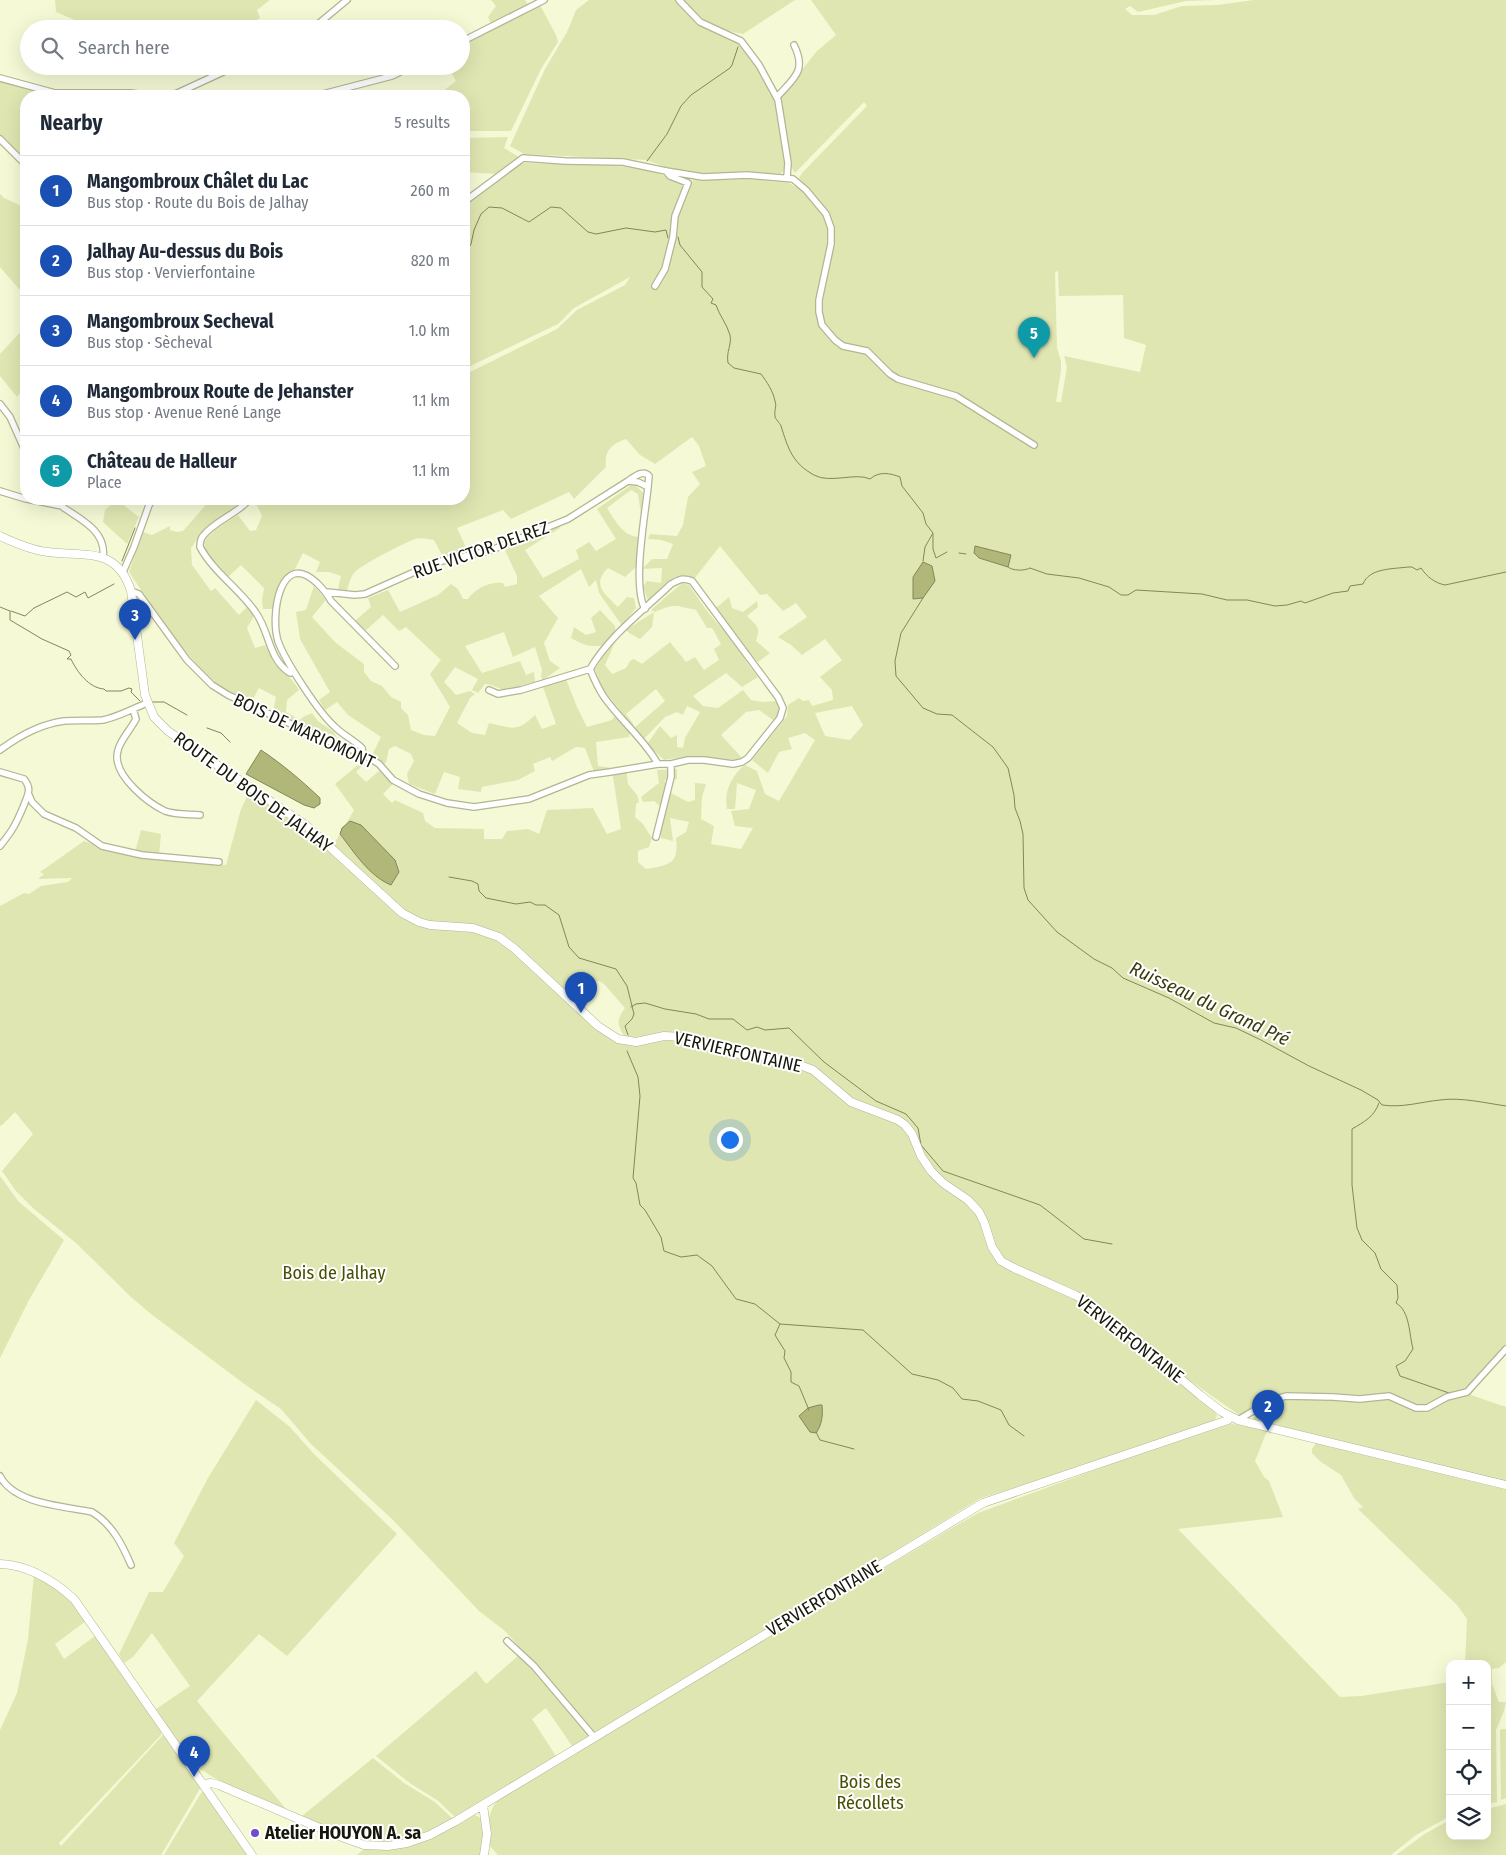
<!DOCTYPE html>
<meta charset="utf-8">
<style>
:root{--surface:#fff;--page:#f2f2f3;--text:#1f2937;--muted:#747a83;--line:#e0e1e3;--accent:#ea580c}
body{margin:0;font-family:"Fira Sans Condensed",sans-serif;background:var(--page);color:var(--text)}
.controls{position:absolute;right:15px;bottom:15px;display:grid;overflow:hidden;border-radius:10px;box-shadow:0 5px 20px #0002}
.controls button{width:45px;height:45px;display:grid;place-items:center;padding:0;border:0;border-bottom:1px solid var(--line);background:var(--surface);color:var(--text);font:25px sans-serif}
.you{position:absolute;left:729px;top:1139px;width:18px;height:18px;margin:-12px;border:4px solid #fff;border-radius:50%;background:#1a73e8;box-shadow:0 0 0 8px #1a73e833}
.badge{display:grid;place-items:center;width:32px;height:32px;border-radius:50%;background:var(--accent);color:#fff;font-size:16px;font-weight:700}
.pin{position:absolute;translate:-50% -41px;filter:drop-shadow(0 1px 2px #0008)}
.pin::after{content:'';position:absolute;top:26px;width:18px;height:15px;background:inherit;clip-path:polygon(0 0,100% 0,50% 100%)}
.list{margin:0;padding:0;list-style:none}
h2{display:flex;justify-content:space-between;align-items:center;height:65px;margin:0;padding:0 20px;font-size:21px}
h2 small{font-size:16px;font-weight:400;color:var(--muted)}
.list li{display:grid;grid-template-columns:32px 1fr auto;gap:15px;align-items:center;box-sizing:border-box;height:70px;padding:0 20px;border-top:1px solid var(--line)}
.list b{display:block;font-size:19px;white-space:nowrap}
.list p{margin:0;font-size:16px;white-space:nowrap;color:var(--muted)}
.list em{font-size:16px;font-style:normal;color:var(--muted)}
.icon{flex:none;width:28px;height:28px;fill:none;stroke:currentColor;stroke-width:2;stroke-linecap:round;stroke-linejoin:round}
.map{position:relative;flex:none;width:1506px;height:1855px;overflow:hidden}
.search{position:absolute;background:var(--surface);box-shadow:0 5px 20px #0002;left:20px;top:20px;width:450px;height:55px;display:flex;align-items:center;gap:12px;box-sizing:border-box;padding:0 18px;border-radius:28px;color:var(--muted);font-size:19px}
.panel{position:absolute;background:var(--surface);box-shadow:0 5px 20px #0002;left:20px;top:90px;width:450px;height:415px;border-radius:20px}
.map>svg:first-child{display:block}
.green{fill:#e0e6b2;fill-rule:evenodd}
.water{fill:#b1b779;stroke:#838758}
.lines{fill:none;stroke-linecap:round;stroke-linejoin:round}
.stream{stroke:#838758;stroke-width:1}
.street-casing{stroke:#b1b693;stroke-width:8}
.secondary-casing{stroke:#b1b693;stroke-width:9}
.street{stroke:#fff;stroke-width:5.5}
.secondary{stroke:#fff;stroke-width:8}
.poi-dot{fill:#724dc7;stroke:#fff;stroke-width:2}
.labels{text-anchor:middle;stroke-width:4;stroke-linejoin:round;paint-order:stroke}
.street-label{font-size:18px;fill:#17180b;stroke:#fff}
.park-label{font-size:18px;fill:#4a4e01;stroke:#fff}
.poi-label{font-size:18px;font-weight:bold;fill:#17180b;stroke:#fff;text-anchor:start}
.water-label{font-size:19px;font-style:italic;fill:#3a3d0d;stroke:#fff}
</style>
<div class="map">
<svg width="1506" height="1855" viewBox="0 0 1506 1855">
<rect width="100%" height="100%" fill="#f5f9d5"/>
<path class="green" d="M55,0h215l-13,10 3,8 -19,11h-145l-40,-17z
M491,0h34l4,6 -37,20 -4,-9 8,-11z
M589,0h87l18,21 43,21 17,19 23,43 10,61 -6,9 -32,-2 -47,3 -28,-5 -28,-10 -122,-6 -14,-8 35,-77 22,-37 9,-22z
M682,0h113l-52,34c-25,-4 -46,-15 -61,-34z
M811,0h404l-29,1 -48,11 -8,-6 -5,3 7,6h22l28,-9 35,-1 37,-5h252v1347l-33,42 -2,6 35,12v73l-255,-61 29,-19 20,-3h78l-14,-2 -76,-3 -38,24 -11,-1 -128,-90 104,86 2,5 -3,5 -157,54 -76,23 -385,235 -91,-102 -26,-20 -86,-91 -82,-76 -30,-35 -34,-23 -96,-72 -20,-17 -55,-54 -42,-34 -18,-18 -14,-20 31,-37 -18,-22 -14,14 -1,-1v-219l24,-13 5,1 12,-8 27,-4 4,-4 -34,1 6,-5 -4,-2 44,-31 35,12 24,5 83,7 15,-56 10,-21 81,59 8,-13 23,29 28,22 8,-13 -4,-12 -45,-39 -4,3 8,-14 -19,-26 24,-20 -20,-21 -66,-32 3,-14 -17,-9 -7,13c-7,-3 -15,-5 -22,-9 -34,-17 -79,-88 -101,-120l14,-40 9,3 18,-9v4l7,2 6,-1 28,-32h34c-10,14 -28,19 -41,30 -6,6 -8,13 -13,19l1,17 19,26 4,-3 24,27 8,-8 7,9 -7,12 8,20 10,-3 10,19 18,17 6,9 -12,10 -1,12 14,8 3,-3 9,-4 6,8 16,11 3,6 23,14 7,9 -11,11 10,10 13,-11 14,13 -10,10 9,9 3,-3 28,13 2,8 10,7 49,1v10h18l5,-8 21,-2 11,5 8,-24 46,-2 14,26 14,-5 -9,-59 -18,2 -9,-24 -9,-1 -24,14 -2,-4 -17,7 2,7 -17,9 -36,7 -1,5 -23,-3 2,-12 -16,-5 -9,22 -26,-10 -2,-10 7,-13 -3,-7 -16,-8 -6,3 -3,14 -3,1 -10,-11 8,-16 -33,-22 -11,-13 -12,8 -6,-10 11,-8 -30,-53 -4,-27 10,-2 8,-24 12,14 -14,17 24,26 28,21v8l7,9 11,5 9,11 10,5v6l7,7 3,15 13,5 11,1 15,-29 -20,-33 11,-14 -35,-33 -7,4 -16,-16 -19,17 -9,-11 16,-14 -3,-9 20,-8 12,22 38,-17 13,-11 7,5 5,10h5c7,-11 23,-18 35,-16l2,4 12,-3v-8l-13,-28 53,-24 3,4 -35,22 18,28 36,-19 -3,-9 13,-8 7,9 20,-12 -19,-30 37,-26 9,10 -2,21 -3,-20 -7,-4 -24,18c9,13 15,28 32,29l-2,29 -12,11 -17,-9c-17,17 -3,26 10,39l9,-10 7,1 2,10 -11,14 4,6 25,-16 -2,15 -12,12 -11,-6 -8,-9 -22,-31 -3,-13 -7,7 -8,-18 -42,27 19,22 -14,25 6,18 10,7 -17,12 -2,-3 1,-7 -7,-23 -22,10 -9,-25 -39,14 17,27 38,-12 6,14 8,-3 1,10c-11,1 -21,8 -33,7 -6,-1 -10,-5 -17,-5l-7,9 -6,-3 6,-11 -23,-12 -11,15 12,13 14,-4 5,3 -5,4 -13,25 15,10 13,2 4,-12c24,5 27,10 46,-8l7,14 14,-5 -13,-37 23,-8 11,28 10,20 25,-7 8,-10 -18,-22 -7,-19 15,-24c-17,2 -24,2 -39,-7l3,-11 12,8 10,-3 -5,-14 9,-8 15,16 1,14 -11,25 7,9 14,-6 4,-7 4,-2 8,5 28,-22 16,20 9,-5 9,13 15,-10 -5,-11 7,-5 -9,-16h-5l-11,-18c-21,-4 -20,-7 -41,2l-4,-2 31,-27 7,2c12,18 25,37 42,52l4,-4 -19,-25 13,-11 3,11 11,4 14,-11 1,6 -11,9c10,10 14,11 9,25l14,12 -12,9 -16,-17c-2,12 9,23 16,32l-16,10 -16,-14 -33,23 10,10 15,2 25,-18 8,10 12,2 13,-1 4,7 -2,7 -5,5 -14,-10 -13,2 -25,23 21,23c-13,4 -24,0 -37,-1 -14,-1 -27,1 -41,3l-17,-16 13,-18 11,12 6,-3v12l6,1 2,-10 15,-26 -13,-6 -4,9 -6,-3 -12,5 -22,23 -10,-11 32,-28 -9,-12 -30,25 8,11 -4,5 -1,7 -33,5 2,24 14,2 14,-1 2,17 9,11 2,7 -3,2 -1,13 8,7 9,14 -3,9 -11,4v11l8,7c24,-4 33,-5 30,-31l10,-6 3,-10 -19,-4 3,23 -12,-3 -2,-22 2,-9 -7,-6 -11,1 -2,-5 18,-14 -2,-13 20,-1v10l-13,1 7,13 17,9 7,-2v-17l11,1 -4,13 -1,22 13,7 -3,18 30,5 12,-21 -18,-2 -4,-15 18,-2 7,-19 -19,-7 -2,26h-8c-3,-18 4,-33 18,-44l12,6 8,23 14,7 36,-61 -10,-7 -17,5 4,11 -13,3 -11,21 -16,-13 35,-44 1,-11 11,-7 4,3 6,-1 3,6 21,-6 -1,-10 -12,-13 22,-17 -17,-21 -23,16 -11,-10 -13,-8 29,-20 -11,-14 -13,8 -16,-17 -7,1 -40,-49 -26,33c-18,-12 -34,10 -46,22l-5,-15 4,-5 14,2 1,-15 -20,1 10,-10h15l6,-15 -12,-4 -13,-1 2,-5 27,2 6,-11 5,-28 12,-13 -8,-12 14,-6 -7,-20 -7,-9 -37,27 -15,-9 -14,-16c-15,5 -22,12 -20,28l-32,32 -5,-7 -58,27 -8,-9 -46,18 11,24 -25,5 -9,-17c-6,-1 -12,-3 -19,-1 -9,3 -56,27 -61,34 -4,5 -5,11 -7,18l-9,-2 3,-13 -12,-4h-13l4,-10 -17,-9 -8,16c-16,6 -20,24 -22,40h-10l-1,-9 2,-12 -23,-23 -13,12c-8,-10 -24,-22 -24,-36l11,-11 23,-15 12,16 6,-1 6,-14 -8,-17h210v-124l93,-46 20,-19 48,-25 5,-8 -56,31 -16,16 -94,45v-162l6,-7 52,-37 89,2 36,5 37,12 -12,36 22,-39 19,1 34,-1 42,4 14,8 21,25 7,14 -13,70 4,3 13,-65c1,-24 -22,-42 -36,-60l3,-5 65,-67 -3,-4 -69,71 -4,-6 -11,-70 37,-46 19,-16zM1058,270l1,26 64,-1 1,43 22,7 -6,27 -76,-16 3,11 -6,35h-5l5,-32v-9l-4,-13 -2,-75zM852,706l11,19 -13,15 -25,-4 -10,-23zM599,981l5,3 21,24c-9,13 -8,16 0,29l-12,-3 -41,-38 16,-13z
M540,5l16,30 2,7 -17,27 -30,62h-47v-35h-27l19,-15 -8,-15h13v-21z
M0,80l61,16h-35v67l-26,-26z
M508,137l-4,11 15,9 -23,17 -32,-2v-34z
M0,194l4,4 22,10v89l-26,-30z
M26,326v61l-9,10 -17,-21v-22z
M114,499h6l-2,2 21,16 -12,27 -24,-22 2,-12 9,-8z
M141,830l20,4 -2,21 -24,-3z
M0,1176l19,26 45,38 -35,60 -29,58z
M256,1400l34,27 23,26 84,81 -110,122 -28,-22 -62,67 89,108c-26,-11 -69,-25 -90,-44 -12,-11 -30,-41 -40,-56l34,-23 -38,-53 -19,24 -9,6 -5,-9 30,-62h14l21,-36 -10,-13 34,-65z
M1231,1424l13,1 23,6 -12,30 9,16 5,4 14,36 -105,12 162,168 21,-1 89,-14v134l-34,19 -25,20h-893l-8,-9c-4,-16 -3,-35 9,-47l78,-46 15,-12 360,-213 26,-15 136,-50z
M1316,1443l190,45v174l-7,6 -7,1v15l7,18h7l-2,9 -8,19 1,72 -10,2v-140h-22l2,-45 -10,-14 -99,-96 5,-2 -9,-9 -13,-23 -20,-13 -9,-9v-4z
M34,1574c24,13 36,25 52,47l-31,23 9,15 31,-23 66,95v4l-102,108 2,3 102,-111 38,52 -40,68h-161v-125l17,-37 11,-54z
M519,1655l62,68 9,14 -18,9 -26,-38 -14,11 24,37 -101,61 -18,-17 -26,-16 -35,-28 100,-85 10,13z
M1503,1729h3v69l-5,2 -1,-70z
M373,1758l31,25 31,19 18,17c-65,34 -86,25 -151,-3z
M204,1791l44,64h-84l37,-62z
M1506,1804v51h-110l30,-22 24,-13v16h37v-27z
M473,1814l8,4 3,12 -4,25h-123l9,-8 23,1z"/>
<path class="water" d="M975,546l36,9 -3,12 -29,-9 -5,-5z
M923,562l9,4 3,15 -12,17 -10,1v-22z
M261,750c21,14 40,30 59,48v6l-6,4 -10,-3 -58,-31z
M350,821l11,4 34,35 4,12 -8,13c-22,-9 -37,-33 -51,-51l2,-6z
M819,1405h3c1,10 0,20 -6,28l-6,-1 -11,-16 9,-8z"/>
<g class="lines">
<path class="stream" d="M647,161l20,-27 14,-28 10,-11 39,-27 2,-3 6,-18
M678,237l2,8 22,27v15l11,12 -2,4 5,2c3,10 11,19 14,30 2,10 -4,16 -2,28l6,5 27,6c6,8 12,17 14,27 2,5 -1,10 0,15 0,3 5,7 6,10 7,22 11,37 33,49 16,9 42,-3 56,4 9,-8 20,-6 30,-2l2,9 21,27 3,11 7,9 -8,14 -2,14
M464,256l7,-12 3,-14 7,-16 8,-7 13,1 27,14 22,-15 10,1 27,24 8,2 30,-6 29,4 11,-2 2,8
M933,534v15l3,9 11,-6
M959,553l7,1
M122,561l13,-33
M1008,567c5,4 16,4 22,1l17,6 32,4 30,9 12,8h7l8,-5 66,4 25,6h20l28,6 12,-1 14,-4 4,2 28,-10 15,-2 2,-5 13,-2c6,-16 30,-15 45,-17h4l5,3 4,-2c6,9 14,15 24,17l61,-13
M923,598l-22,35 -6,28 1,15 27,32 14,6 15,1 41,32 15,21 6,27 1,13 5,13 3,13 1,54 4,12 29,32 37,27 18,9 11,10 46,20 45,25 22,5 25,12 48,26 52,24 17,10 4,5c21,3 38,-3 58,-5 21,-3 45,3 66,6
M0,607l10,4v9l32,19 27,12 2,4 -4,4h4c6,13 18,29 33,30l2,2h15l8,-3 3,1 -1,3 9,9
M11,611l14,5 9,-8 33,-16 9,5 9,-5 3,6 26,-14
M152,702h12l23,13
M207,728l14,5 9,9
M449,877l23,4 6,3 1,7 7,7 30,6 14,-2 6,3h9l14,10 10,32 10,11 37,11 11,17 7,28 -2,5 -7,7 3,9
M631,1007l5,-3 9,-1 20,6 31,5 13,5h24l14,11 10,-3 8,3 24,-2 35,34 52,39 30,13 12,14 3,17 22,26 97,34 44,34 28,5
M627,1051l11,26 2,19 -7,82 3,5 4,22 5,5 16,27 3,14 17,6 16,-2 15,11 24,33 19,5 25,20 -5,11 10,16 -1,7 7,14v10l8,4 10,24
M1379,1103c-5,14 -15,19 -27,26v56l5,43 5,12 13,13 6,16 16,16 1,13 -2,5c14,8 13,31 17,46l-8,12 -9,5 4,10 49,17 15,-3
M780,1324l83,6 49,44 26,6 15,8 9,11 16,2 23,9 8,15 15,11
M816,1432l4,8 34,9"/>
<defs>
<path id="street" d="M679,0l21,22 41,19 18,24 19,35 10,63 -1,14
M312,29l35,-29
M461,42l83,-42
M0,78l55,15h75l23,3
M171,96l65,-30
M315,96l77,-20 20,-10
M777,97c17,-19 30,-26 17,-52
M0,139l26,26
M464,202l59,-44 42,3 58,1 43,9 37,6 44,-2 46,4 13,11 20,24 5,14v16l-12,56v12l3,13 13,15 8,6 24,5 23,23 8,5 58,17 78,49
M655,286l10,-17 8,-32 2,-21 13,-33 -18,-7 -4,-5
M0,404l10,13 16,36
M628,481c6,-4 15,-12 21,-5l-1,11
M0,491l26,8
M27,499l35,7
M56,499c3,3 5,6 8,9 18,12 43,24 39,50
M250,499c-13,15 -37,23 -47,37 -3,3 -3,7 -3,11 14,26 40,42 56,66 14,19 12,46 34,60l4,-1
M123,572l11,-25 15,-42 4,-6
M131,591l8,3 48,66 25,25 16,10 102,47 33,12 16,10 14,16 26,14 28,9 27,4 55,-8 60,-24 21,-3 48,-8h13l17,-4h16l29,4 9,-2 6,-4 32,-40 3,-10 -5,-11 -86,-116c-9,-4 -13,-1 -21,3 -28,27 -61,51 -81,85l-69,21 -23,4 -9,-4
M327,592l28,3 10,-1 72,-32 52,-11 79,-32 60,-38 10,1 10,5c-3,29 -16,98 -3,122
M590,669c4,10 8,19 14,28 17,24 40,42 54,67
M133,709l3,10c-6,12 -19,24 -19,38 0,21 31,46 48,54 11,4 24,3 35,4
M0,750c19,-14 40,-26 64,-29 13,-1 26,0 39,-1 15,-3 29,-11 44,-17
M363,754l-1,-6c-8,-8 -19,-13 -27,-21 -16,-14 -50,-66 -57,-86 -8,-25 2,-93 39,-58 6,6 10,10 14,18l64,65
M0,772l24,7c8,10 4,15 0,26 -8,19 -11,25 -24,41
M29,795l3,7 12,12 32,14 26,18 40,9 77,7
M656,837l15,-60v-13
M1238,1420l32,-19 16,-5 47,1 27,2 29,-3 27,12h11l20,-11 20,-5 39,-43
M0,1476c14,28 63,30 92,36 20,12 30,32 39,53
M507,1641l27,25 60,71"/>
<path id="secondary" d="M0,536c15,7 31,14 48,16 36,5 69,-6 83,39l14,104 9,22 14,14 33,23 106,72 95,87 17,9 11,3 43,3 26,9 16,12 83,77 20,13 18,3 28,-6 19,1 40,15 61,7 29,11 38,32 47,18 7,5 7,9 9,22 10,15 12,12 25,17 11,12 5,10 8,25 9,14 13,7 61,27 18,10 107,90 22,17 16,8 268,65
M0,1564c29,1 53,16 74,35l178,256
M203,1784l8,-1 8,2 117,50 28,10 24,1 19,-3 23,-8 26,-14 527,-318 245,-83 2,-4
M483,1805l4,29 -3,21"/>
</defs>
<use href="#street" class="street-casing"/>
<use href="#secondary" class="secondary-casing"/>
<use href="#street" class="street"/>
<use href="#secondary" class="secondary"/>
</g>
<circle class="poi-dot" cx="255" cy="1833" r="5"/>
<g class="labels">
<g class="street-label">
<text transform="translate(481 550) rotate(-19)" y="6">RUE VICTOR DELREZ</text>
<text transform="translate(304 731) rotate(25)" y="6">BOIS DE MARIOMONT</text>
<text transform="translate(253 792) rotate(36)" y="6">ROUTE DU BOIS DE JALHAY</text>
<text transform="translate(738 1052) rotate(13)" y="6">VERVIERFONTAINE</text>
<text transform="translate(1130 1339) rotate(38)" y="6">VERVIERFONTAINE</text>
<text transform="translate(824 1598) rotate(-31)" y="6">VERVIERFONTAINE</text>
</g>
<g class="park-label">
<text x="334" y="1279">Bois de Jalhay</text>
<text x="870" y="1788">Bois des<tspan x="870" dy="21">Récollets</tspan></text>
</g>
<g class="poi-label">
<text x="265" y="1839">Atelier HOUYON A. sa</text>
</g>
<g class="water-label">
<text transform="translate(1210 1003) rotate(25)" y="7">Ruisseau du Grand Pré</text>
</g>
</g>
</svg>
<div class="controls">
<button>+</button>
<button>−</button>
<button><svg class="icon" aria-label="locate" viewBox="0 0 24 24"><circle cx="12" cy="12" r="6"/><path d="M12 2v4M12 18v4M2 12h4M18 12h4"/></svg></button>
<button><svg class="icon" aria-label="layers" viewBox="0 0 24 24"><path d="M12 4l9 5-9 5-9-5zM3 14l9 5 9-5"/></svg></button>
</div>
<div class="you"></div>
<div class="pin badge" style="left:581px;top:1013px;background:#1a4fb4">1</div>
<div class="pin badge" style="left:1268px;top:1431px;background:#1a4fb4">2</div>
<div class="pin badge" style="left:135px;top:640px;background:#1a4fb4">3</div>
<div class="pin badge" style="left:194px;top:1777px;background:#1a4fb4">4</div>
<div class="pin badge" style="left:1034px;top:358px;background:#0f9aa8">5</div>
<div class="search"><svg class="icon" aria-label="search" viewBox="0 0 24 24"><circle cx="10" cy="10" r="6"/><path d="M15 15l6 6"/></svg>Search here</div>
<section class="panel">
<h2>Nearby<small>5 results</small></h2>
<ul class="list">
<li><span class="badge" style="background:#1a4fb4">1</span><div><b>Mangombroux Châlet du Lac</b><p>Bus stop · Route du Bois de Jalhay</p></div><em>260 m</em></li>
<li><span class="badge" style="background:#1a4fb4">2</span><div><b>Jalhay Au-dessus du Bois</b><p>Bus stop · Vervierfontaine</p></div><em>820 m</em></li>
<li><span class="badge" style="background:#1a4fb4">3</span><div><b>Mangombroux Secheval</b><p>Bus stop · Sècheval</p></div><em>1.0 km</em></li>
<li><span class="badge" style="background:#1a4fb4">4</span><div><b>Mangombroux Route de Jehanster</b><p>Bus stop · Avenue René Lange</p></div><em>1.1 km</em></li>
<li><span class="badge" style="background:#0f9aa8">5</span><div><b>Château de Halleur</b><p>Place</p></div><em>1.1 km</em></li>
</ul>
</section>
</div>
